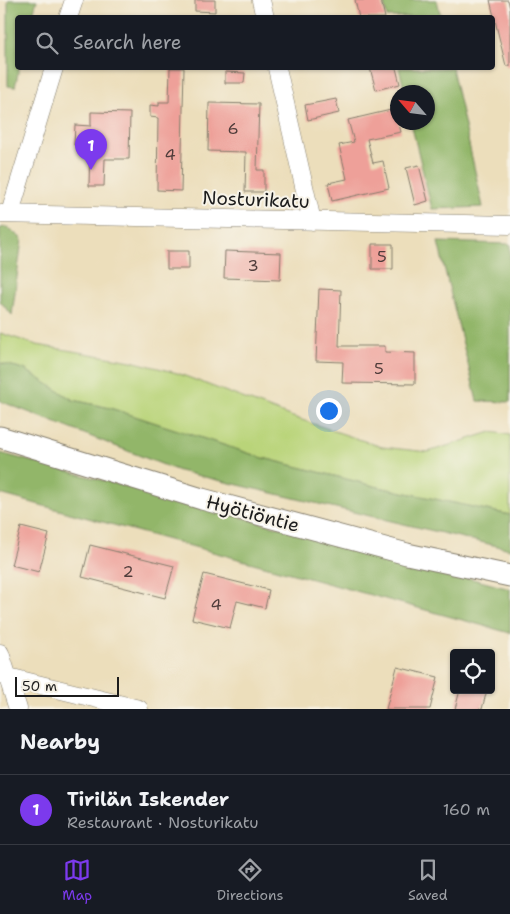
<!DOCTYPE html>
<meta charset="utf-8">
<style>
:root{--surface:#171b24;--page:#242831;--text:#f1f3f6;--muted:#9ea1a6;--line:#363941;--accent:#7c3aed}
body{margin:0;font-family:"Shantell Sans",sans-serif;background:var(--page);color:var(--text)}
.controls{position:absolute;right:15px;bottom:15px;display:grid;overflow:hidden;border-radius:5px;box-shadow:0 1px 4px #0004}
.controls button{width:45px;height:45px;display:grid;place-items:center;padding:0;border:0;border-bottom:1px solid var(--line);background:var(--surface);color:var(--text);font:25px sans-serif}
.compass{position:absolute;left:390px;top:85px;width:45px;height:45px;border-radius:50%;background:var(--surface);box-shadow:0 1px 4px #0004;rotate:298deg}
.scale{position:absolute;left:15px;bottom:12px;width:104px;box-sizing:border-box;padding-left:5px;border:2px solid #1c1c1c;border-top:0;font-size:14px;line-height:18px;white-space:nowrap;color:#1c1c1c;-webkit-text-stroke:4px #f7f3e8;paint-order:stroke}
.you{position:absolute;left:328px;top:410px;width:18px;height:18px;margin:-12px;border:4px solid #fff;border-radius:50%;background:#1a73e8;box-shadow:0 0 0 8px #1a73e833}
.badge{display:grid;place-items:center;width:32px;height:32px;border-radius:50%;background:var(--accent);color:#fff;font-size:16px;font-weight:700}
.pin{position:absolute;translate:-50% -41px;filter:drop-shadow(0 1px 2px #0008)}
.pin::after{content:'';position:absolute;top:26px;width:18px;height:15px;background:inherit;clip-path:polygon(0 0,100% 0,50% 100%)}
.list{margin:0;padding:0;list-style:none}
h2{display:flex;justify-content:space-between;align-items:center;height:65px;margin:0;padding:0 20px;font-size:21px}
h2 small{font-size:16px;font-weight:400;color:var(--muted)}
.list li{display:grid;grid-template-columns:32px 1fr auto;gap:15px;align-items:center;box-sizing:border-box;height:70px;padding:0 20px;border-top:1px solid var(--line)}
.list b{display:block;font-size:19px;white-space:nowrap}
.list p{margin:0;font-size:16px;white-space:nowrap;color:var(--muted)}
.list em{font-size:16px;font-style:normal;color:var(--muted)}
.icon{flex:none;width:28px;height:28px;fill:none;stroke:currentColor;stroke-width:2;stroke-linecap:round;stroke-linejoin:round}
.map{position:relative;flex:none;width:510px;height:709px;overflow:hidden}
.search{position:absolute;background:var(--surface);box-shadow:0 1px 4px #0004;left:15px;right:15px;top:15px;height:55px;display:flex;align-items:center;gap:12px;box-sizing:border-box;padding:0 18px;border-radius:5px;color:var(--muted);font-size:19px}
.sheet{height:135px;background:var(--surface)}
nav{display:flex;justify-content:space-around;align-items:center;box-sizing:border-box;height:70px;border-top:1px solid var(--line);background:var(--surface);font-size:14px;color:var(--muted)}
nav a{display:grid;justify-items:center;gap:2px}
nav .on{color:var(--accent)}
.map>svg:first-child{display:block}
.green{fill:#b9d479;stroke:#6a784a}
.forest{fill:#92b669;stroke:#576942}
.building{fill:#eea099}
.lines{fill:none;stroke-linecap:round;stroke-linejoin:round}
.minor-casing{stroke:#847d6c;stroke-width:19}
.major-casing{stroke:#847d6c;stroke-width:23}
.minor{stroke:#fff;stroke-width:18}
.major{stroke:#fff;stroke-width:21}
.labels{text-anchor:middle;stroke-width:4;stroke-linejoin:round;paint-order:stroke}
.number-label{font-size:16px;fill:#503d3b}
.street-label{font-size:19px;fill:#1c1c1c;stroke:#f7f3e8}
</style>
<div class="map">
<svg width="510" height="709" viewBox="0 0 510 709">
<rect width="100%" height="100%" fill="#f7f3e8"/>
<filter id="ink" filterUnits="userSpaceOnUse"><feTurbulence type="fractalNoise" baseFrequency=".02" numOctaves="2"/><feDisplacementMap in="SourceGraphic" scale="10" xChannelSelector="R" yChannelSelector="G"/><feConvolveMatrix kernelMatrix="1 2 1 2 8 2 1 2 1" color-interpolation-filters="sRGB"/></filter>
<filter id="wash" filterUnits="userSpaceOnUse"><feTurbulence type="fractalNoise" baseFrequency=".0096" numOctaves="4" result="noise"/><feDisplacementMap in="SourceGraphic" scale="20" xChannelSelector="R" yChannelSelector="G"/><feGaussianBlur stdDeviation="1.12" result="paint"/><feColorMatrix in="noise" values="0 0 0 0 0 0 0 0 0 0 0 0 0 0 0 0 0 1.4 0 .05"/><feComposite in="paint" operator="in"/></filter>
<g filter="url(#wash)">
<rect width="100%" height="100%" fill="#ecdebb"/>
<path class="green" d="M0,333l37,12 94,16 46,12 110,42 95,32 46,5 63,-20 19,3v80l-136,-29 -111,-28 -153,-50 -37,-8 -49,-31 -24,-6z"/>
<path class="forest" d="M8,0h29l-5,17 -14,1v50h1l-4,19 -7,-1z
M383,0h54l4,17h-54z
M399,68h53l31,139 -51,2 -21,-86 17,-1v-30h-23z
M7,227l15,12 -10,76 -12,-14v-73z
M438,242l72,2v158l-33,-1z
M0,363l24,6 49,31 37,8 153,50 111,28 136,29v34l-331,-78 -179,-70z
M0,453l510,136v44l-510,-139z"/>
<g id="blocks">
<path class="building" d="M195,0h20v12l-20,-1z
M355,0h26l4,18h-26z
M490,0h18l2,9v57h-4z
M170,68h14l-3,123 -24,-1 1,-72 -8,-1v-12l9,1v-4h10z
M370,68h26l4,16 -24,6z
M225,72l20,1 -1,10h-19z
M336,99l3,14 -31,7 -3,-15z
M209,103l50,1 -2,66h7v22h-19l1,-40 -38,-1z
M395,109l6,23 -34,7 6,24 10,-2 6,27 -57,13 -4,-18 19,-4 -8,-34 15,-3 -6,-22z
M91,112l39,1 -1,46h-24l-1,27h-15l1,-41h-16l1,-20 16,1z
M419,165l9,36 -13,4 -9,-37z
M372,244h21v25h-21z
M167,251h22v18h-22z
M225,251l56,2 -1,27 -56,-2z
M319,289l22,1 -2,56h46v6l30,1v31l-73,-1 1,-21 -27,-1z
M21,527l28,7 -10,38 -28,-7z
M90,545l84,21 -9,32 -83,-21z
M204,574l65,16 -4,18 -28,-7 -7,27 -38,-9z
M397,667l41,10 -8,32h-44z
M460,690h27l-5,19h-27z"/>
</g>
</g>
<g filter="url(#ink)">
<use href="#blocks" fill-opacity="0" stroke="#847d6c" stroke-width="1"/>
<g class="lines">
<defs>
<path id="minor" d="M261,0l4,18
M68,18l6,-18
M277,68l35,153
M10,213l44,-145
M0,214l510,11
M0,653l18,56
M8,677l131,32"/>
<path id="major" d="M0,437l202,62 205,55 103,22"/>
</defs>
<use href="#minor" class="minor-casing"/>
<use href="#major" class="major-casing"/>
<use href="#minor" class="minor"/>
<use href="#major" class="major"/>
</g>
</g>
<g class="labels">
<g class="number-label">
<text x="233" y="134">6</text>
<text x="170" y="160">4</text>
<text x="382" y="262">5</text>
<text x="253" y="271">3</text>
<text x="379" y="374">5</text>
<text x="128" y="577">2</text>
<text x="216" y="610">4</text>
</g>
<g class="street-label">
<text transform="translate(256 199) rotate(2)" y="7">Nosturikatu</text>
<text transform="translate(253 513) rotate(15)" y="7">Hyötiöntie</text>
</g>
</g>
</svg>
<div class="controls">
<button><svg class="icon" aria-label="locate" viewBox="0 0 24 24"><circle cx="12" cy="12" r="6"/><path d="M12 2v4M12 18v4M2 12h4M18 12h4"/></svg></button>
</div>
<svg class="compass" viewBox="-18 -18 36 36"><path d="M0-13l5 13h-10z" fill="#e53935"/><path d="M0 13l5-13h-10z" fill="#9ea1a6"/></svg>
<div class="scale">50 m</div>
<div class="you"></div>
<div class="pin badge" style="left:91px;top:170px">1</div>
<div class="search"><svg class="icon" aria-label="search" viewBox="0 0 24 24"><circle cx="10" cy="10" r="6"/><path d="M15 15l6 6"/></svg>Search here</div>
</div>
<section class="sheet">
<h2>Nearby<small></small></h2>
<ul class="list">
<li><span class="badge">1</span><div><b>Tirilän Iskender</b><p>Restaurant · Nosturikatu</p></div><em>160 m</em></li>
</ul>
</section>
<nav>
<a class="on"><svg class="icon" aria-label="map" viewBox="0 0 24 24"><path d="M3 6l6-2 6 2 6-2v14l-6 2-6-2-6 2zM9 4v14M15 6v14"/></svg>Map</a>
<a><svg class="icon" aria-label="directions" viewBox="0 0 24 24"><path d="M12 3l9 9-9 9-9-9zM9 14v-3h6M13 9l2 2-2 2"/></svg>Directions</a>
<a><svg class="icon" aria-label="saved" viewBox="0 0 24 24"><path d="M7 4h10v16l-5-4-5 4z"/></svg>Saved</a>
</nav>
